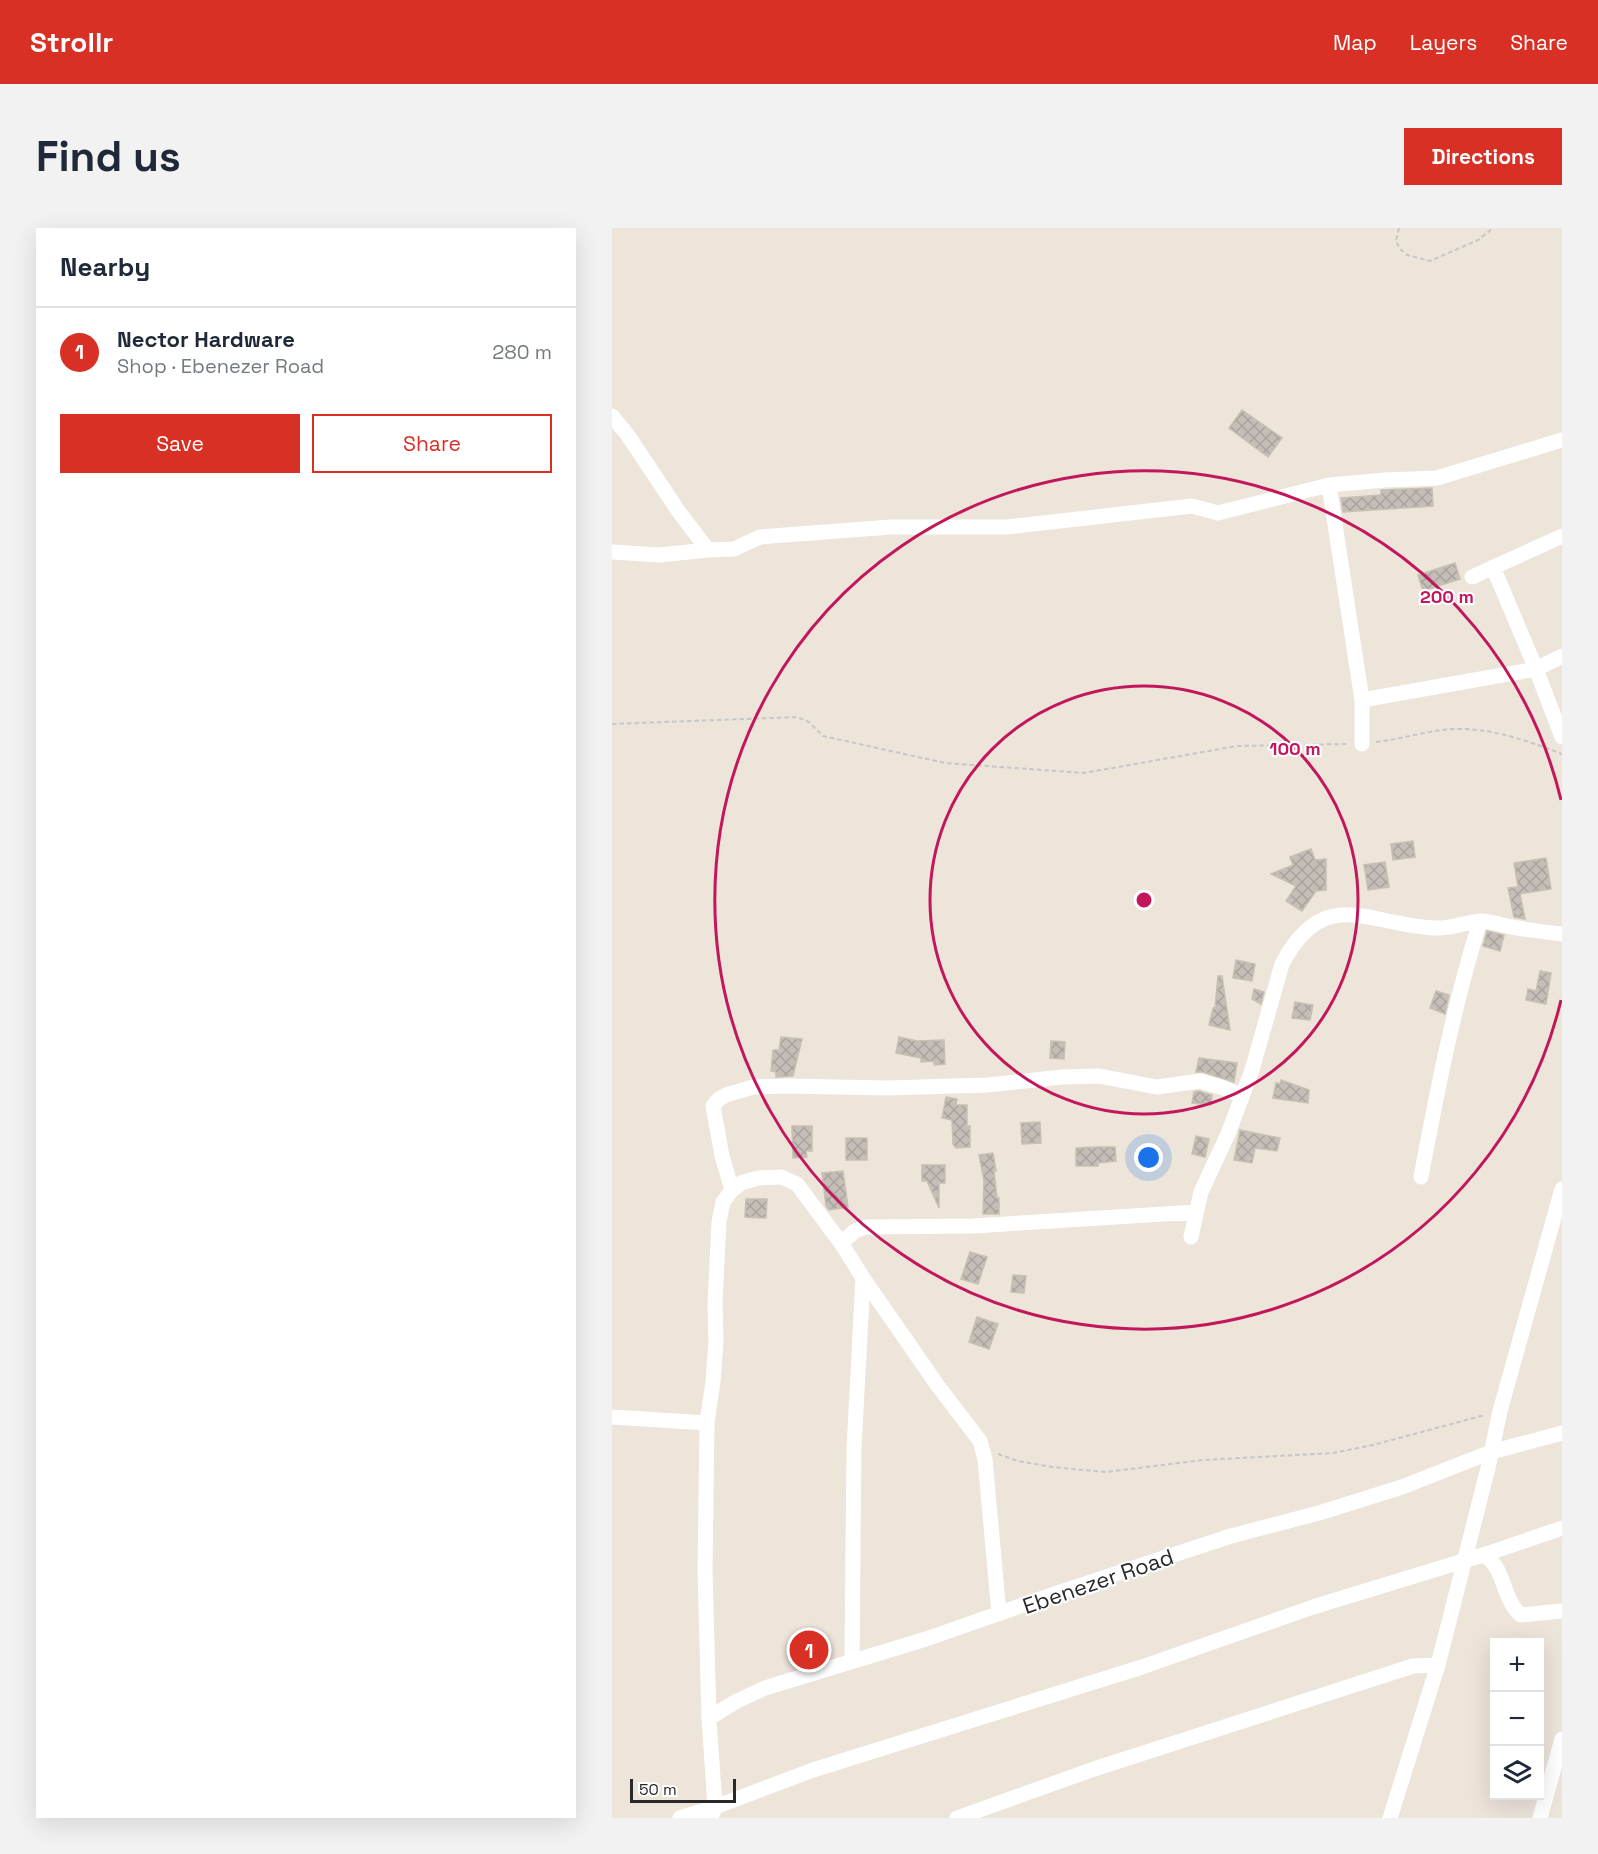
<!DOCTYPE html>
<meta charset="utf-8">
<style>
:root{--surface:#fff;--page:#f2f2f3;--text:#1f2937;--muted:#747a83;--line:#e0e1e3;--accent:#d93025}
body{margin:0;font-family:"Space Grotesk",sans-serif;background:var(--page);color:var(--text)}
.controls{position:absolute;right:18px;bottom:18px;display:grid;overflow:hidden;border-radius:0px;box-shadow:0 6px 24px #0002}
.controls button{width:54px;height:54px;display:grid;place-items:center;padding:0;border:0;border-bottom:2px solid var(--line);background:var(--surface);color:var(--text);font:30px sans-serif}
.scale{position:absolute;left:18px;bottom:15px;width:106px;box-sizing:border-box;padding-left:6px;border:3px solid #292929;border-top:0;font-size:16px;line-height:21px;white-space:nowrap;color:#292929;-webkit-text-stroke:4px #fff;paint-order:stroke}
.you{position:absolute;left:537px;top:930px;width:21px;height:21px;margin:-15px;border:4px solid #fff;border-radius:50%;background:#1a73e8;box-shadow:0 0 0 9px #1a73e833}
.badge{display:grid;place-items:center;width:39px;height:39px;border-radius:50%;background:var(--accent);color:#fff;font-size:20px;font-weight:700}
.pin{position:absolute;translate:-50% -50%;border:3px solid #fff;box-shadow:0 2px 6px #0006}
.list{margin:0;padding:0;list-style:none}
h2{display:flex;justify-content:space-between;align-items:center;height:78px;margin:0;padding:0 24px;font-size:26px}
h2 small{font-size:20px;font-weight:400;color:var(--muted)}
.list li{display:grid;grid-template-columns:39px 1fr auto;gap:18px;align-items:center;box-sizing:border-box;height:90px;padding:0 24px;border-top:2px solid var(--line)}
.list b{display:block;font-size:22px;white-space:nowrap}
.list p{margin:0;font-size:20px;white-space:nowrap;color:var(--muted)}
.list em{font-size:20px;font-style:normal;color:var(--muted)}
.actions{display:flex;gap:12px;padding:18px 24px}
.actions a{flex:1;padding:14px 0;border:2px solid var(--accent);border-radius:0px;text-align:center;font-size:21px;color:var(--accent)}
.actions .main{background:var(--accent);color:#fff}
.icon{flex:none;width:33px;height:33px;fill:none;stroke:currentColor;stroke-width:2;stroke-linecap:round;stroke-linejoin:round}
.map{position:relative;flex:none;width:950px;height:1590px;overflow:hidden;border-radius:0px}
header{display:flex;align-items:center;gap:36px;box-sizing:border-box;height:84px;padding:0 30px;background:var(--accent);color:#fff}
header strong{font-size:28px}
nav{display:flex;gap:33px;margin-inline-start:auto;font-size:21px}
.intro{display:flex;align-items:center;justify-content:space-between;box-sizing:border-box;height:144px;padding:0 36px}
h1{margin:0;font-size:42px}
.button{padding:15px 27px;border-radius:0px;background:var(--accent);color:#fff;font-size:21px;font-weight:700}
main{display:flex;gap:36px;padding:0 36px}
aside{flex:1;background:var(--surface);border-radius:0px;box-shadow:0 6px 24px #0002}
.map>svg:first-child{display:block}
.building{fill:url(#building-cross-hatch);stroke:#c8c0b3;stroke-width:1.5}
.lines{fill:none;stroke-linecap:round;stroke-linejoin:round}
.path{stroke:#c7c7c7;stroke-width:2;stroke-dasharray:4.5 3;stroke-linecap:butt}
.street{stroke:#fff;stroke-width:15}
.ring{fill:none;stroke:#c2185b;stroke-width:3}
.labels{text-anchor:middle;stroke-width:4.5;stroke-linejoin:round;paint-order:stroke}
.street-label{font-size:22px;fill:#292929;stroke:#fff}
.centre{fill:#c2185b;stroke:#fff;stroke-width:3}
.ring-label{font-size:18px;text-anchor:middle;font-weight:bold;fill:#c2185b;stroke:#fff;stroke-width:4.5;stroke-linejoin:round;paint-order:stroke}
</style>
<header>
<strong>Strollr</strong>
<nav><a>Map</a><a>Layers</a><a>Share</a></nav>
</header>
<div class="intro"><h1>Find us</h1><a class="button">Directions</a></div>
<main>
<aside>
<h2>Nearby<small></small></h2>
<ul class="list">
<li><span class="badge">1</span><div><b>Nector Hardware</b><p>Shop · Ebenezer Road</p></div><em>280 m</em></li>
</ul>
<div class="actions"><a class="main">Save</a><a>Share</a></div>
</aside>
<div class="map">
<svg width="950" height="1590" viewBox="0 0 950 1590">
<defs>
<pattern id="building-cross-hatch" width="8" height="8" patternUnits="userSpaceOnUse" patternTransform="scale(1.5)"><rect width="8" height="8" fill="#c4beb7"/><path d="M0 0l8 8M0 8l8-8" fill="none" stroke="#a8a39d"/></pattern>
</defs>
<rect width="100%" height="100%" fill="#ede4da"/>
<path class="building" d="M630,182l40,28 -14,19 -39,-29z
M820,260l1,18 -90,6 -2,-14 40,-3v-5z
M843,335l5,16 -37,12 -5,-16z
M801,613l2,16 -22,3 -2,-16z
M699,621l4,11 11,-1v31l-10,1 -14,20 -16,-10 10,-15 -25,-12 22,-9 -3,-8z
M934,630l5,31 -31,5 5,25 -11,-2 -6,-29 10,-1 -4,-24z
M773,634l4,25 -21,3 -4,-25z
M875,703l17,4 -4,16 -17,-5z
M624,732l19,4 -3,17 -19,-3z
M928,743l11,2 -5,31 -20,-4 2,-11 8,2z
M606,748h4l8,54 -21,-5 4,-17h2z
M642,761l10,3 -3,12 -9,-5z
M824,763l13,4 -4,19 -15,-6z
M683,774l18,3 -3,15 -18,-2z
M169,809l21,2 -9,37 -17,1v-5l-5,-1 2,-21h6z
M287,809l18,4 27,-1 1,24 -11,1v-4l-13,1v-4l-25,-5z
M439,813l14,1 -1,17 -14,-1z
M587,830l38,5 -3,19 -31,-10h-7z
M669,852l28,10 -1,13 -35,-5 3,-15 4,1z
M587,863l13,4 -1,10 -19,-2 2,-11z
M334,869l11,2 -1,6h11v21h3v21l-14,1 -3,-4 -1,-24 -10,-2z
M428,894l1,21 -19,1 -1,-21z
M180,898h20v25h-6l1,6 -14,1z
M628,902l40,8 -3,13 -22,-3 -3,15 -18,-3z
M584,908l13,3 -4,18 -13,-3z
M234,910h21v22h-21z
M485,919h18l1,14 -18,2v3h-22v-18z
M381,925l3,18h-2l3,27h2v16h-16l1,-33 -5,-26z
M310,937h23v18h-6v25l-12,-27h-5z
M231,943l5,36 -19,3 -3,-4 -4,-33z
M134,971h21l-1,19 -21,-1z
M358,1024l17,5 -9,27 -17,-5z
M401,1047l13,1 -2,17 -13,-1z
M365,1089l21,7 -9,25 -20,-7z"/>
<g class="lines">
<path class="path" d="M787,0l-3,13 4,8 7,6 23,6 48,-21 15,-12
M0,496l185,-7 12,5 14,14 122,27 139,10 153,-27 109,-2
M764,514c27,-3 56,-13 83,-13 36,0 69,12 103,25
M386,1226l20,7 34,6 54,5 97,-12 130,-7 40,-8 112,-30"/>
<path class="street" d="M0,188l15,18 52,78 29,38 26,-1 26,-12 131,-10h116l185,-21 26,7 111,-28 56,-5 52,-2 125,-38
M717,257l33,215v44
M0,324l47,3 49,-5
M881,339l43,102 26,68
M860,349l90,-41
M750,472l174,-31 26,-13
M809,949c16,-86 33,-172 59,-256
M120,962l-10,-34 -9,-50 6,-7 7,-4 27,-8 32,-1 103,2 100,-3 74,-8 37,-1 58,11 43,-6 24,7 18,8
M579,1009l10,-45 27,-58 24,-64 30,-106c42,-80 87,-39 153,-36 16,1 30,-6 45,-7 11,0 21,4 32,6 16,3 33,5 50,7
M229,1015l14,-12 11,-4 107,-1 223,-14
M0,1189l95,6
M871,1327c22,10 19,45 38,60l41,-4
M240,1434l2,-214 9,-170
M97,1490l28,-17 28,-13 161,-49 134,-47 171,-56 88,-23 83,-26 89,-35 71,-19
M68,1590l35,-11 98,-37 329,-103 171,-60 170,-52 79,-27
M99,1590l4,-11 -6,-89 -4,-147 2,-148 6,-41 3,-42 -1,-36 4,-82 4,-20 9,-12 9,-7 17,-5 23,-1 16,7 44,59 22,35 75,108 42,55 5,18 14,155
M345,1590l137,-49 319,-103 25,-1
M778,1590l48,-153 50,-197 12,-57 62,-222
M928,1590l22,-79"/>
</g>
<g class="ring">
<circle cx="532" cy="672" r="214"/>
<path d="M949 772A429 429 0 1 1 949 572"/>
</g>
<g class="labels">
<g class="street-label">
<text transform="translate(486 1353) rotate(-19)" y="8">Ebenezer Road</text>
</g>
</g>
<circle cx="532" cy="672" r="9" class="centre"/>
<g class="ring-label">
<text x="835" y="375">200 m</text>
<text x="683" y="527">100 m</text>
</g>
</svg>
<div class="controls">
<button>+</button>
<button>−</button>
<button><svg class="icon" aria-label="layers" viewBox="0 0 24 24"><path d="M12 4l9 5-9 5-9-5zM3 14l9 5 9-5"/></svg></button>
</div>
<div class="scale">50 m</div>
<div class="you"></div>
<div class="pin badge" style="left:197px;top:1422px">1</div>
</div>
</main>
